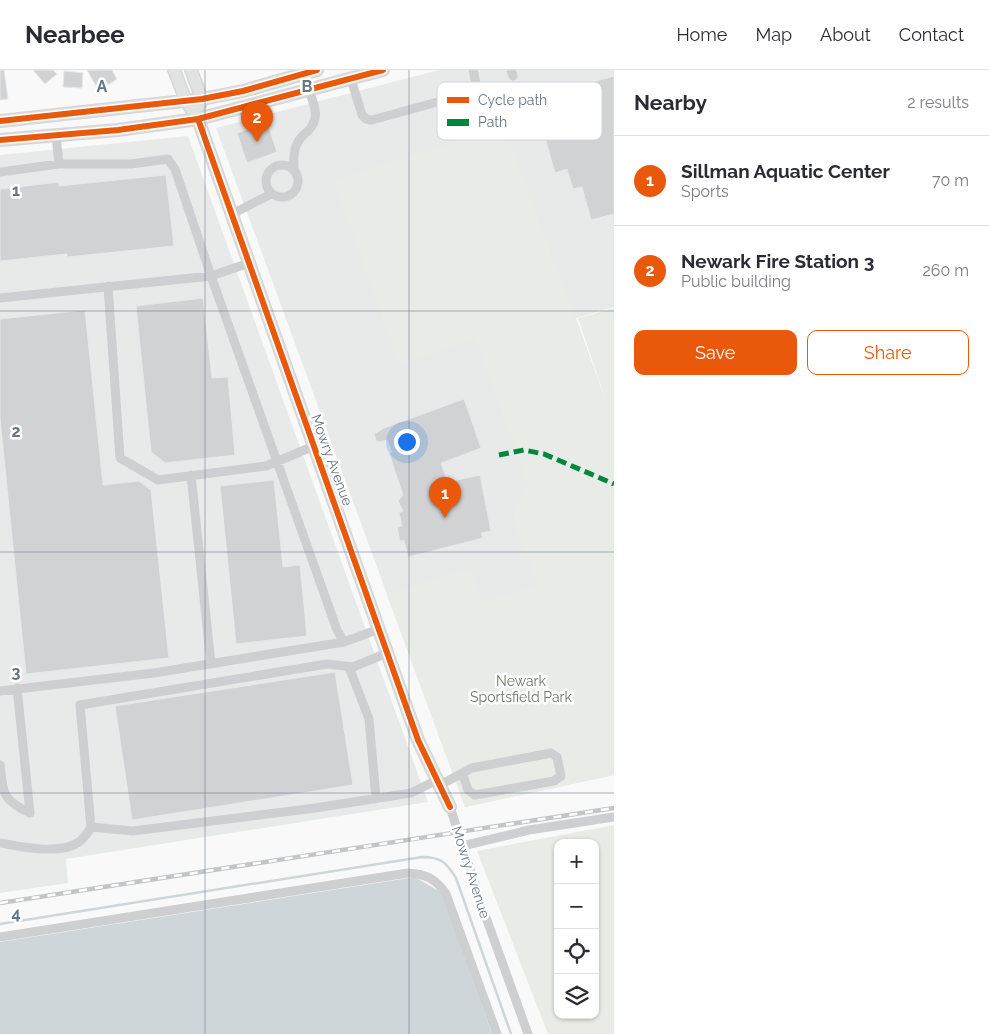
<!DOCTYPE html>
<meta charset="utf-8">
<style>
:root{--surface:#fff;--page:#f2f2f3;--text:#2b2b33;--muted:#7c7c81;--line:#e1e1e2;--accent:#ea580c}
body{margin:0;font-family:Raleway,sans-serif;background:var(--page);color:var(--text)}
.controls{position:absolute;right:15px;bottom:15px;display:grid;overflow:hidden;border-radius:10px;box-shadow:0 1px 4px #0004}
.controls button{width:45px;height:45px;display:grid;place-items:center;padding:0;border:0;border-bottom:1px solid var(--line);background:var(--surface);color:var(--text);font:25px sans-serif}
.you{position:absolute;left:406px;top:371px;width:18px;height:18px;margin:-12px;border:4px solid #fff;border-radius:50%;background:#1a73e8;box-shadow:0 0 0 8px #1a73e833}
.badge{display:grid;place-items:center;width:32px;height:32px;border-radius:50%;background:var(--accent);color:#fff;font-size:16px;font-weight:700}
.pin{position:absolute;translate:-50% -41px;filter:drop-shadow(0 1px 2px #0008)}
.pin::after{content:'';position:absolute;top:26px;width:18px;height:15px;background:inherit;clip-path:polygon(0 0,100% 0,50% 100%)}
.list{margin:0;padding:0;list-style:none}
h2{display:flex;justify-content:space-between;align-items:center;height:65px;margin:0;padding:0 20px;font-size:21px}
h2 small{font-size:16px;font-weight:400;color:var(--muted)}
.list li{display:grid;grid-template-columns:32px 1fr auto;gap:15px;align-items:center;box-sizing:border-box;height:90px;padding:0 20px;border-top:1px solid var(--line)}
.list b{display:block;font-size:19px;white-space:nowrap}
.list p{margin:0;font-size:16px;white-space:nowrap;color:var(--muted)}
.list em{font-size:16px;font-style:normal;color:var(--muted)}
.actions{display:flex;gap:10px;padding:15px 20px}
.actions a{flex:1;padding:11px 0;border:1px solid var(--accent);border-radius:10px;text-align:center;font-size:18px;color:var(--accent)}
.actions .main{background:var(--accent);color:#fff}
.icon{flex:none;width:28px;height:28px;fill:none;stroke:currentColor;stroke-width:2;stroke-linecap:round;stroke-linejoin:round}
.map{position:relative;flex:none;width:614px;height:964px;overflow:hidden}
header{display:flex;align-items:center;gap:30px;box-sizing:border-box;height:70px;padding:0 25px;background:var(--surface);border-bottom:1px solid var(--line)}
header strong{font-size:24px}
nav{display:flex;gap:28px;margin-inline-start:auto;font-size:18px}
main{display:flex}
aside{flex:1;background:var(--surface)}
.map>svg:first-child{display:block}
.built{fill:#e8e9e9}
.green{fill:#e8ebe6;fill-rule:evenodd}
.water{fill:#ced6d9}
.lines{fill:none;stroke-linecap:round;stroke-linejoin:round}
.stream{stroke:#ced6d9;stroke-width:2.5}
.building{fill:#d0d2d3;stroke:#e8e8e8}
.major-casing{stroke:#d5d6d7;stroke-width:14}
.minor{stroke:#cecfd0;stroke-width:9}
.major{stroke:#e1e2e2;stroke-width:11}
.rail-casing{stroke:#c3c5c6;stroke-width:4.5}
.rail{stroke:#fff;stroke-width:2.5;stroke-dasharray:8;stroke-linecap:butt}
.quiet{stroke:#00873e;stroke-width:5;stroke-dasharray:10 5;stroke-linecap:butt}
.cycleway-casing{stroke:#fff;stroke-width:9}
.cycleway{stroke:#e8590c;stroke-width:6}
.grid{fill:none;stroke:#657683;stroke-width:1;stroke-opacity:0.55}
.labels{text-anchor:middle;stroke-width:5;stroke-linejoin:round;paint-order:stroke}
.street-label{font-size:14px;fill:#657683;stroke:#fff}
.park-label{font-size:14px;fill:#687a64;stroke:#fff}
.key{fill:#fff;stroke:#d1d6da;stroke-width:1}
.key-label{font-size:14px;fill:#657683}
.grid-label{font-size:16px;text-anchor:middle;font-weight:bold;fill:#657683;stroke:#fff;stroke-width:5;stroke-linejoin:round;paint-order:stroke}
</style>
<header>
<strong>Nearbee</strong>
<nav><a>Home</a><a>Map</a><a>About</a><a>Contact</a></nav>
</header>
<main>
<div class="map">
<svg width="614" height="964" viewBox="0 0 614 964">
<rect width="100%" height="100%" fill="#f9f9f9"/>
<path class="built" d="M439,0h175v237l-38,11 38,106v351l-149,32 -249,-679z
M188,66l240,666 -362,57 2,24 -68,10v-738z"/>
<path class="green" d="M504,56l104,281 -30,-89 36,-10v467l-149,32 -78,-212 83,-27 14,34 54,-17 -26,-68 16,-33 -53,-146 -76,27 -65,-184z
M614,755v209h-66l-71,-183zM558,773h37v172h-37z"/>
<path class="water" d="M415,807l27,16 50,141h-492v-92z"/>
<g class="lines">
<path class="stream" d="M0,854l422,-67c19,0 24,5 34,21l55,156"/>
</g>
<path class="building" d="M0,0h4l4,29 -8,1z
M33,0h20l4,4 -12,10z
M87,0h25l5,9 -9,6 -3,-4 -9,5z
M64,1l19,2 -1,15 -19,-1z
M614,6v138l-23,6 -9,-33 -9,2 -6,-20 -12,4 -13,-46 13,-4 -8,-28z
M267,52l10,30 -30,11 -10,-30z
M166,105l8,71 -107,11v-3l-67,7v-72l59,-7v4z
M203,228l9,80 16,-1 7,78 -70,8 -14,-11 -15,-146z
M85,240l18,175 36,-4 12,9 18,168 -143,16 -26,-255v-100z
M464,329l17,49 -40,15 7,19 32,-7 11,56 -10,2 2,5 -75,19 -4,-17 -4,1 -3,-14 5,-1 -3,-13 4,-2 -5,-10 5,-6 -14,-42 3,-1 -5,-12 -7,2 -4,-1 -2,-7 10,-6z
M274,410l9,87 17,-2 7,71 -71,8 -16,-158z
M335,602l18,113 -221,35 -17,-114z"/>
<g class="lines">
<defs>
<path id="major" d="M174,0l12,31 12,18 220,621 32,67
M191,0l11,29 -2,6
M0,51l202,-22 41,-8 74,-21
M0,70l118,-10 80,-11 185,-49"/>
</defs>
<use href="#major" class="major-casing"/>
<path class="minor" d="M511,0l2,6
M351,9l11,36 4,4 6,1 98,-27 7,-5 -4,-18
M56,65l3,29
M266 111a16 16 0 1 1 32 0a16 16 0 1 1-32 0Z
M294,101c0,-8 -1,-18 2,-25 2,-6 7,-11 12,-15 13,-13 6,-26 1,-41
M0,102l59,-8h72l37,-5 7,10 36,107 126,354 7,12 -190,31 -154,18
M232,144l39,-20
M108,216l12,172 38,22 108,-14 48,-20
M0,228l211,-22 38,-13
M191,405l20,189
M344,572l35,-13
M387,583l-34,14 -26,-3 -247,41 11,122 42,4 182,-23 96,-15 26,-13
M349,597l20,52 7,80
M0,695c3,28 2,35 30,48l-13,-125
M440,715l32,-17 79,-15 6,4 4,19 -7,5 -79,14 -7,-5 -6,-17
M450,737l34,105 44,122
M0,773c20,4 61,12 79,-1 5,-4 9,-9 12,-15
M462,776l67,-16 85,-13
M0,867l408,-64c18,1 28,6 38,21l51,140"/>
<use href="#major" class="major"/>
<defs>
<path id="rail" d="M0,833l614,-95"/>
</defs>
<use href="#rail" class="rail-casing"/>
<use href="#rail" class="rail"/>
<path class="quiet" d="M499,385l25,-5 20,4 70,30"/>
<defs>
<path id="cycleway" d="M198,49l220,621 32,67
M0,51l202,-22 41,-8 74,-21
M0,70l118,-10 80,-11 185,-49"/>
</defs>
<use href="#cycleway" class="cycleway-casing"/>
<use href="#cycleway" class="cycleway"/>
</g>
<path class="grid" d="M205,0v964M409,0v964M0,241h614M0,482h614M0,723h614"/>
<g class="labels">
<g class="street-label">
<text transform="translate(332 390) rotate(70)" y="5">Mowry Avenue</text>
<text transform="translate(471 802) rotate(72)" y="5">Mowry Avenue</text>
</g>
<g class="park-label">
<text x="521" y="616">Newark<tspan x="521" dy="16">Sportsfield Park</tspan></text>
</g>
</g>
<rect x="437" y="12" width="165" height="58" rx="8" class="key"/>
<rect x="447" y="27" width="22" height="6" fill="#e8590c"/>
<rect x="447" y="49" width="22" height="7" fill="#00873e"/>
<g class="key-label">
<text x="478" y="35">Cycle path</text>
<text x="478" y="57">Path</text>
</g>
<g class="grid-label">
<text x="102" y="22">A</text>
<text x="307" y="22">B</text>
<text x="16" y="126">1</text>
<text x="16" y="367">2</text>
<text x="16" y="608">3</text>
<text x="16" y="849">4</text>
</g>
</svg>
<div class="controls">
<button>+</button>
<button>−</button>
<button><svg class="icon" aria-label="locate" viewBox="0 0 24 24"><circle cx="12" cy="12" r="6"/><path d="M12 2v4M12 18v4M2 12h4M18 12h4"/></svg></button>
<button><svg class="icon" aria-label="layers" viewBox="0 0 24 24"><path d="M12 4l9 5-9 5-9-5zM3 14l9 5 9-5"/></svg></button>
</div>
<div class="you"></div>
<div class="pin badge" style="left:445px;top:448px">1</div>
<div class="pin badge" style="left:257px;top:72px">2</div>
</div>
<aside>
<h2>Nearby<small>2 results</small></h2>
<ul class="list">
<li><span class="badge">1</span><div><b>Sillman Aquatic Center</b><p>Sports</p></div><em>70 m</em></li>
<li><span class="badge">2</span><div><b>Newark Fire Station 3</b><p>Public building</p></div><em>260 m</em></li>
</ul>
<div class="actions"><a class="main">Save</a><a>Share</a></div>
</aside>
</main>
